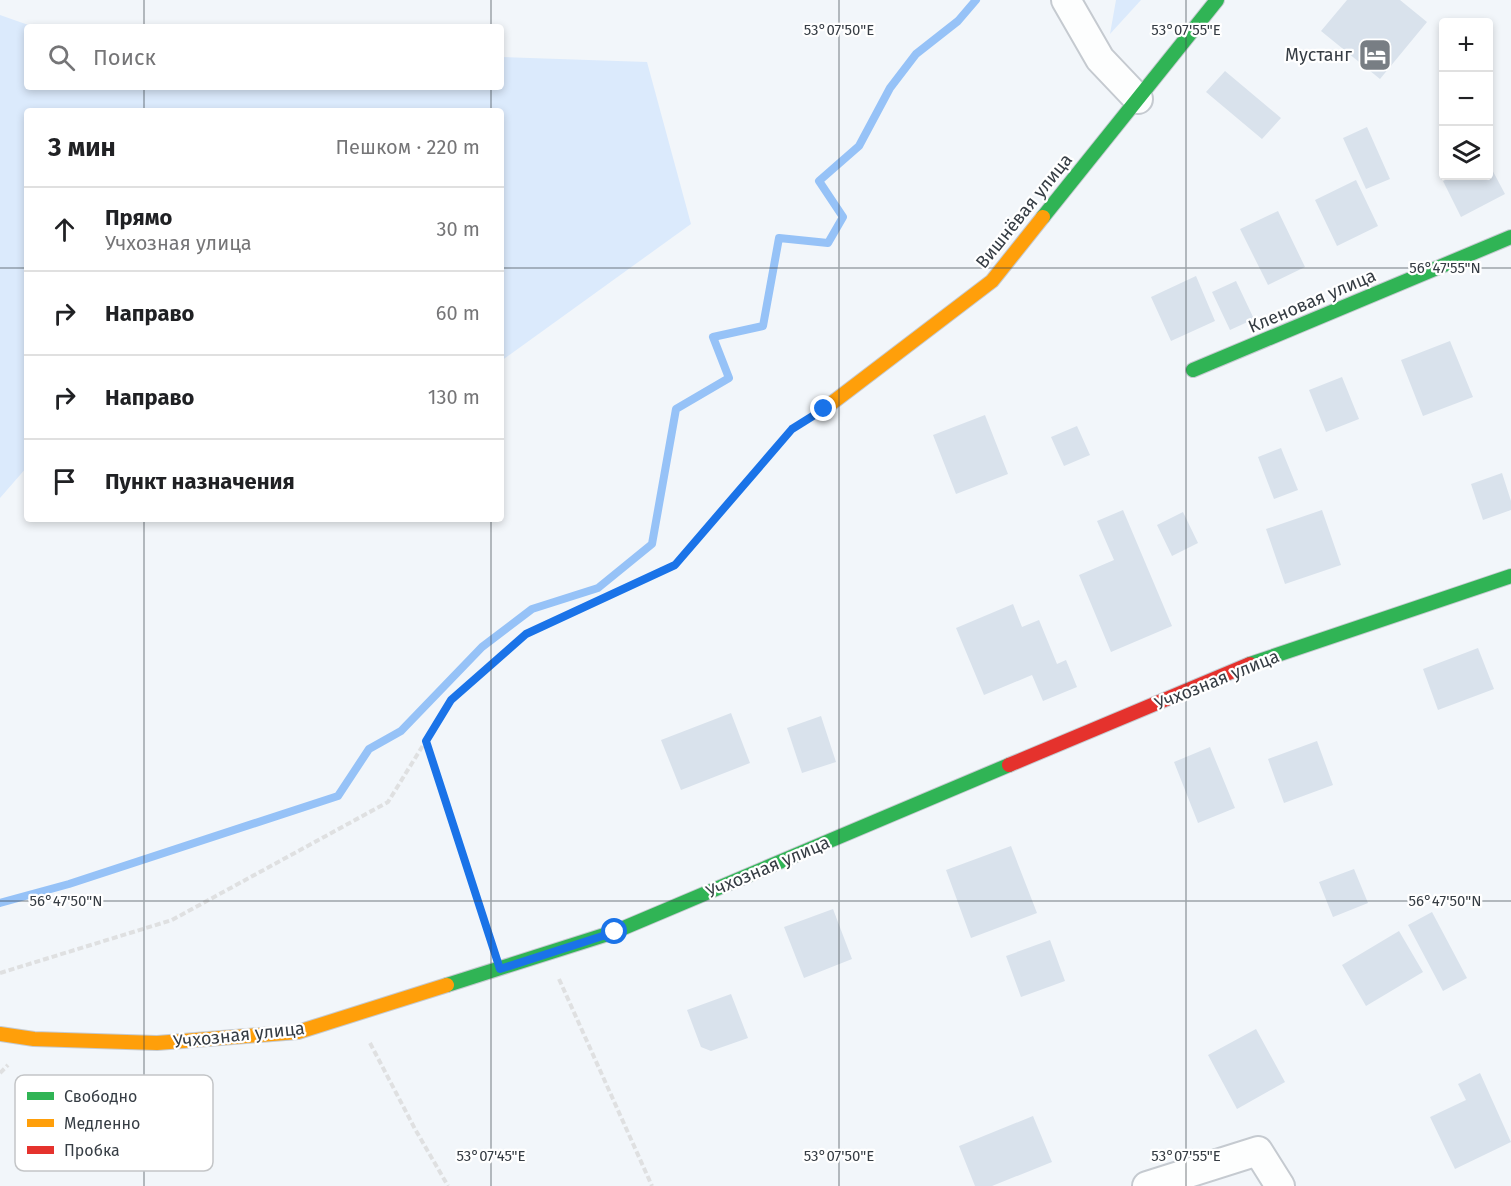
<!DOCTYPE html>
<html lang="ru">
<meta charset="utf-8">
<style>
:root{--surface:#fff;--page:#f2f2f2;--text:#202124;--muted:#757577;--line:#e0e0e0}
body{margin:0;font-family:"Fira Sans",sans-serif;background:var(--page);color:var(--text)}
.controls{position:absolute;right:18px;top:18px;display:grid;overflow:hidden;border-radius:6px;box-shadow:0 3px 9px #0003}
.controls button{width:54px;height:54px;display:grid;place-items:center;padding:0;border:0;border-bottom:2px solid var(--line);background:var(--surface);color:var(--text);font:30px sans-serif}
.stop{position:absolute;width:18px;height:18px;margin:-14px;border:4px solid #1a73e8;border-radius:50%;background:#fff}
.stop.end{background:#1a73e8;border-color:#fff;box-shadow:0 2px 6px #0008}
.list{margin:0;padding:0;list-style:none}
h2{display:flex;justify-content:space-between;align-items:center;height:78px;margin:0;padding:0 24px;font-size:26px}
h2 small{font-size:20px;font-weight:400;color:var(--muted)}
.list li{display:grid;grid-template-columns:39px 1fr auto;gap:18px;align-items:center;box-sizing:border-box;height:84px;padding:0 24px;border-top:2px solid var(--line)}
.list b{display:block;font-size:22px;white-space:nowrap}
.list p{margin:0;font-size:20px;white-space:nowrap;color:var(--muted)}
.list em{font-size:20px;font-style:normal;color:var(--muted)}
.icon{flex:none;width:33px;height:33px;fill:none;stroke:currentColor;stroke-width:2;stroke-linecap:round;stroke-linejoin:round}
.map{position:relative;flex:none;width:1511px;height:1186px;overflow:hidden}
.search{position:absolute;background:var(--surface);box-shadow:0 3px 9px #0003;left:24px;top:24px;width:480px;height:66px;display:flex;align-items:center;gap:15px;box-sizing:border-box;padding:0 21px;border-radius:6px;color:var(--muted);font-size:22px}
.panel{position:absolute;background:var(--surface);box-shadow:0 3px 9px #0003;left:24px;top:108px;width:480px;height:414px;border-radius:6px}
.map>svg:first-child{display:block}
.green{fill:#dbeafc}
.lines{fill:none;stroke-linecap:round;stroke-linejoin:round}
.stream{stroke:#96c2f7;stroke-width:8}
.building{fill:#d9e2ec}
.street-casing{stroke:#c5cad0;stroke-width:32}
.fast-casing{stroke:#c5cad0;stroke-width:16}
.slow-casing{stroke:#c5cad0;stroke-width:16}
.jam-casing{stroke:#c5cad0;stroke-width:16}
.path{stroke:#dfe0e1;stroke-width:4;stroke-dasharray:6 3;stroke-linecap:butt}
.street{stroke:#fdfefe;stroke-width:28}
.fast{stroke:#30b455;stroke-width:14}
.slow{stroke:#ff9f0a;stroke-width:14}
.jam{stroke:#e5322d;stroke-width:14}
.route{stroke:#1a73e8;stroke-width:8}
.ticks{fill:none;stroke:#363d44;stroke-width:1.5;stroke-opacity:0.45}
.labels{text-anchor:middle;stroke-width:4.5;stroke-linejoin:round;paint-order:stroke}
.poi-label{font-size:18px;fill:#363d44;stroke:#fff;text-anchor:end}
.street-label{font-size:18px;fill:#363d44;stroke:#fff}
.key{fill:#fff;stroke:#c3c5c7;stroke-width:1.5}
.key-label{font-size:16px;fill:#363d44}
.ticks-label{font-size:15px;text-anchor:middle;fill:#363d44;stroke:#fff;stroke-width:4.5;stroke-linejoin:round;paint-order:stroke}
</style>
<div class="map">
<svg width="1511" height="1186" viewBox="0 0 1511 1186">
<rect width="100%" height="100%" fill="#f2f6fa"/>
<path class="green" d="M1116,0h25l-31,34z
M0,15l34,12h-7v60h474v-30l146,5 44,162 -190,137v-250h-474v356l-27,31z"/>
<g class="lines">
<path class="stream" d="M0,903l69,-19 269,-88 31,-47 32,-18 81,-84 50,-38 66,-21 54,-44 24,-135 53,-31 -16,-41 50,-11 16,-88 49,5 15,-26 -24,-36 40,-35 31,-58 26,-34 42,-33 18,-21"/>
</g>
<path class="building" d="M1347,0h53l27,22 -47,57 -59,-48z
M1225,71l56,47 -19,21 -56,-47z
M1367,127l23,52 -24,10 -23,-51z
M1488,162l17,32 -44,23 -18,-36 10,-5h35z
M1356,180l22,46 -41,20 -22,-46z
M1278,211l27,56 -37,18 -28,-56z
M1196,276l19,45 -44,20 -20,-44z
M1236,281l18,38 -24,11 -18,-38z
M1450,341l23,56 -50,19 -22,-56z
M1342,377l17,42 -33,13 -17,-42z
M985,415l23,59 -52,20 -23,-59z
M1077,426l13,29 -26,11 -13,-29z
M1281,448l17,42 -24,9 -16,-42z
M1502,473l9,28v9l-28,10 -12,-36z
M1123,510l49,116 -61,26 -32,-77 35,-15 -17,-39z
M1322,510l19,55 -56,19 -19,-55z
M1183,512l15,31 -26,13 -15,-31z
M1013,604l9,23 17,-7 18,44 9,-4 11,27 -34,14 -11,-26 -48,20 -28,-67z
M1478,648l16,41 -56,21 -15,-41z
M731,713l19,50 -69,27 -20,-50z
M821,716l15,46 -34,11 -15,-45z
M1317,741l16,44 -49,18 -16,-44z
M1210,747l25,61 -37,15 -24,-61z
M1011,846l26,67 -66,25 -25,-68z
M1354,869l14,34 -35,14 -14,-35z
M833,909l19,50 -48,19 -20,-51z
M1432,912l35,66 -24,13 -35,-66z
M1399,931l24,41 -57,34 -24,-41z
M1050,940l15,41 -44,16 -15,-41z
M731,994l17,44 -37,13 -10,-4 -14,-37z
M1256,1029l29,53 -48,27 -29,-54z
M1480,1073l31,69 -56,27 -25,-52 36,-17 -8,-16z
M1033,1116l19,46 -60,24h-17l-16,-40z"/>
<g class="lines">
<defs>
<path id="street" d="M1066,0l34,59 38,40
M1147,1186l111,-35 22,35"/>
<path id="fast" d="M1043,217l174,-217
M1193,370l318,-133
M1250,664l261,-88
M447,985l167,-53 395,-167"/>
<path id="slow" d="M824,409l168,-128 51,-64
M0,1034l34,5 123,4 141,-11 149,-47"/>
<path id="jam" d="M1009,765l241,-101"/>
</defs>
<use href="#street" class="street-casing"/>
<use href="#fast" class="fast-casing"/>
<use href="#slow" class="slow-casing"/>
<use href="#jam" class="jam-casing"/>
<path class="path" d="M426,742l64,198
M0,973l172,-53 216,-118 63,-102 75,-66 149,-69 117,-136 9,-5
M559,979l93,207
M370,1043l45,86 33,57
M0,1073l8,-8"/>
<use href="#street" class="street"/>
<use href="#fast" class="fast"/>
<use href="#slow" class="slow"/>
<use href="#jam" class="jam"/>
</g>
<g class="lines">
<path class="route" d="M615,932l-115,37 -74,-228 25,-41 75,-66 149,-69 117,-136 32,-20"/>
</g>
<path class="ticks" d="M144,0v27M491,0v27M839,0v1186M1186,0v1186M144,87v24M491,87v24M0,268h27M501,268h1010M144,519v667M491,519v667M0,901h1511"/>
<defs>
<symbol id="hotel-square" viewBox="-11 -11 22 22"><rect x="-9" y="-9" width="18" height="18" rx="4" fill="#787e84" stroke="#fff"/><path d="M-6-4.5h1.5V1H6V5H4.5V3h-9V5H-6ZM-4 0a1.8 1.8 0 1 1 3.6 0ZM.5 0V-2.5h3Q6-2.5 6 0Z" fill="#fff"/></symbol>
</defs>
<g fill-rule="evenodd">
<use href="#hotel-square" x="1356" y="36" width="38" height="38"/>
</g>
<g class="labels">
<g class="poi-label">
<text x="1352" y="61">Мустанг</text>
</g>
<g class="street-label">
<text transform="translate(1024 211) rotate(-51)" y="6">Вишнёвая улица</text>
<text transform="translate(1312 301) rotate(-23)" y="6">Кленовая улица</text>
<text transform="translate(1217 680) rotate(-22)" y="6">Учхозная улица</text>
<text transform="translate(768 867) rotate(-23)" y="6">Учхозная улица</text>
<text transform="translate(239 1035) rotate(-6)" y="6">Учхозная улица</text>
</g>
</g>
<rect x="15" y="1075" width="198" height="96" rx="9" class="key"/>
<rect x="27" y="1092" width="27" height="8" fill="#30b455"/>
<rect x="27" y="1119" width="27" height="8" fill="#ff9f0a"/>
<rect x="27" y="1146" width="27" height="8" fill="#e5322d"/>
<g class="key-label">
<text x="64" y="1102">Свободно</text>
<text x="64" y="1129">Медленно</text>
<text x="64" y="1156">Пробка</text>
</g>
<g class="ticks-label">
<text x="839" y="35">53°07'50"E</text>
<text x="1186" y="35">53°07'55"E</text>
<text x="1445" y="273">56°47'55"N</text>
<text x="66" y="906">56°47'50"N</text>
<text x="1445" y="906">56°47'50"N</text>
<text x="491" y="1161">53°07'45"E</text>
<text x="839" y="1161">53°07'50"E</text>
<text x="1186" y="1161">53°07'55"E</text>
</g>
</svg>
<div class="controls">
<button>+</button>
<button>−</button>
<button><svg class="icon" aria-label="layers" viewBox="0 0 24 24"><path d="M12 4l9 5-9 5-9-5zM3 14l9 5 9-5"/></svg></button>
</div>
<div class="stop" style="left:615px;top:932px"></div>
<div class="stop end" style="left:824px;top:409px"></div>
<div class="search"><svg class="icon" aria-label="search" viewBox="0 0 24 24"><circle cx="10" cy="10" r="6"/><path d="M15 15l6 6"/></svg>Поиск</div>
<section class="panel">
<h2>3 мин<small>Пешком · 220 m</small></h2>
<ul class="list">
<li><svg class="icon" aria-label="ahead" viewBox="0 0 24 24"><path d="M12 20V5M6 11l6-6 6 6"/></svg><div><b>Прямо</b><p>Учхозная улица</p></div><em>30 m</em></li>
<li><svg class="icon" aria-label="right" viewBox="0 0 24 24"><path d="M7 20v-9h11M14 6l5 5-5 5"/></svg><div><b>Направо</b></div><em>60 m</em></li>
<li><svg class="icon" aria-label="right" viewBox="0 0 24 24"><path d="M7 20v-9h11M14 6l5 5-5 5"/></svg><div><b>Направо</b></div><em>130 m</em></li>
<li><svg class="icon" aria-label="arrive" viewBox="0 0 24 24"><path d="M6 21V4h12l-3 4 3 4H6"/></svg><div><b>Пункт назначения</b></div></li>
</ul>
</section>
</div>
